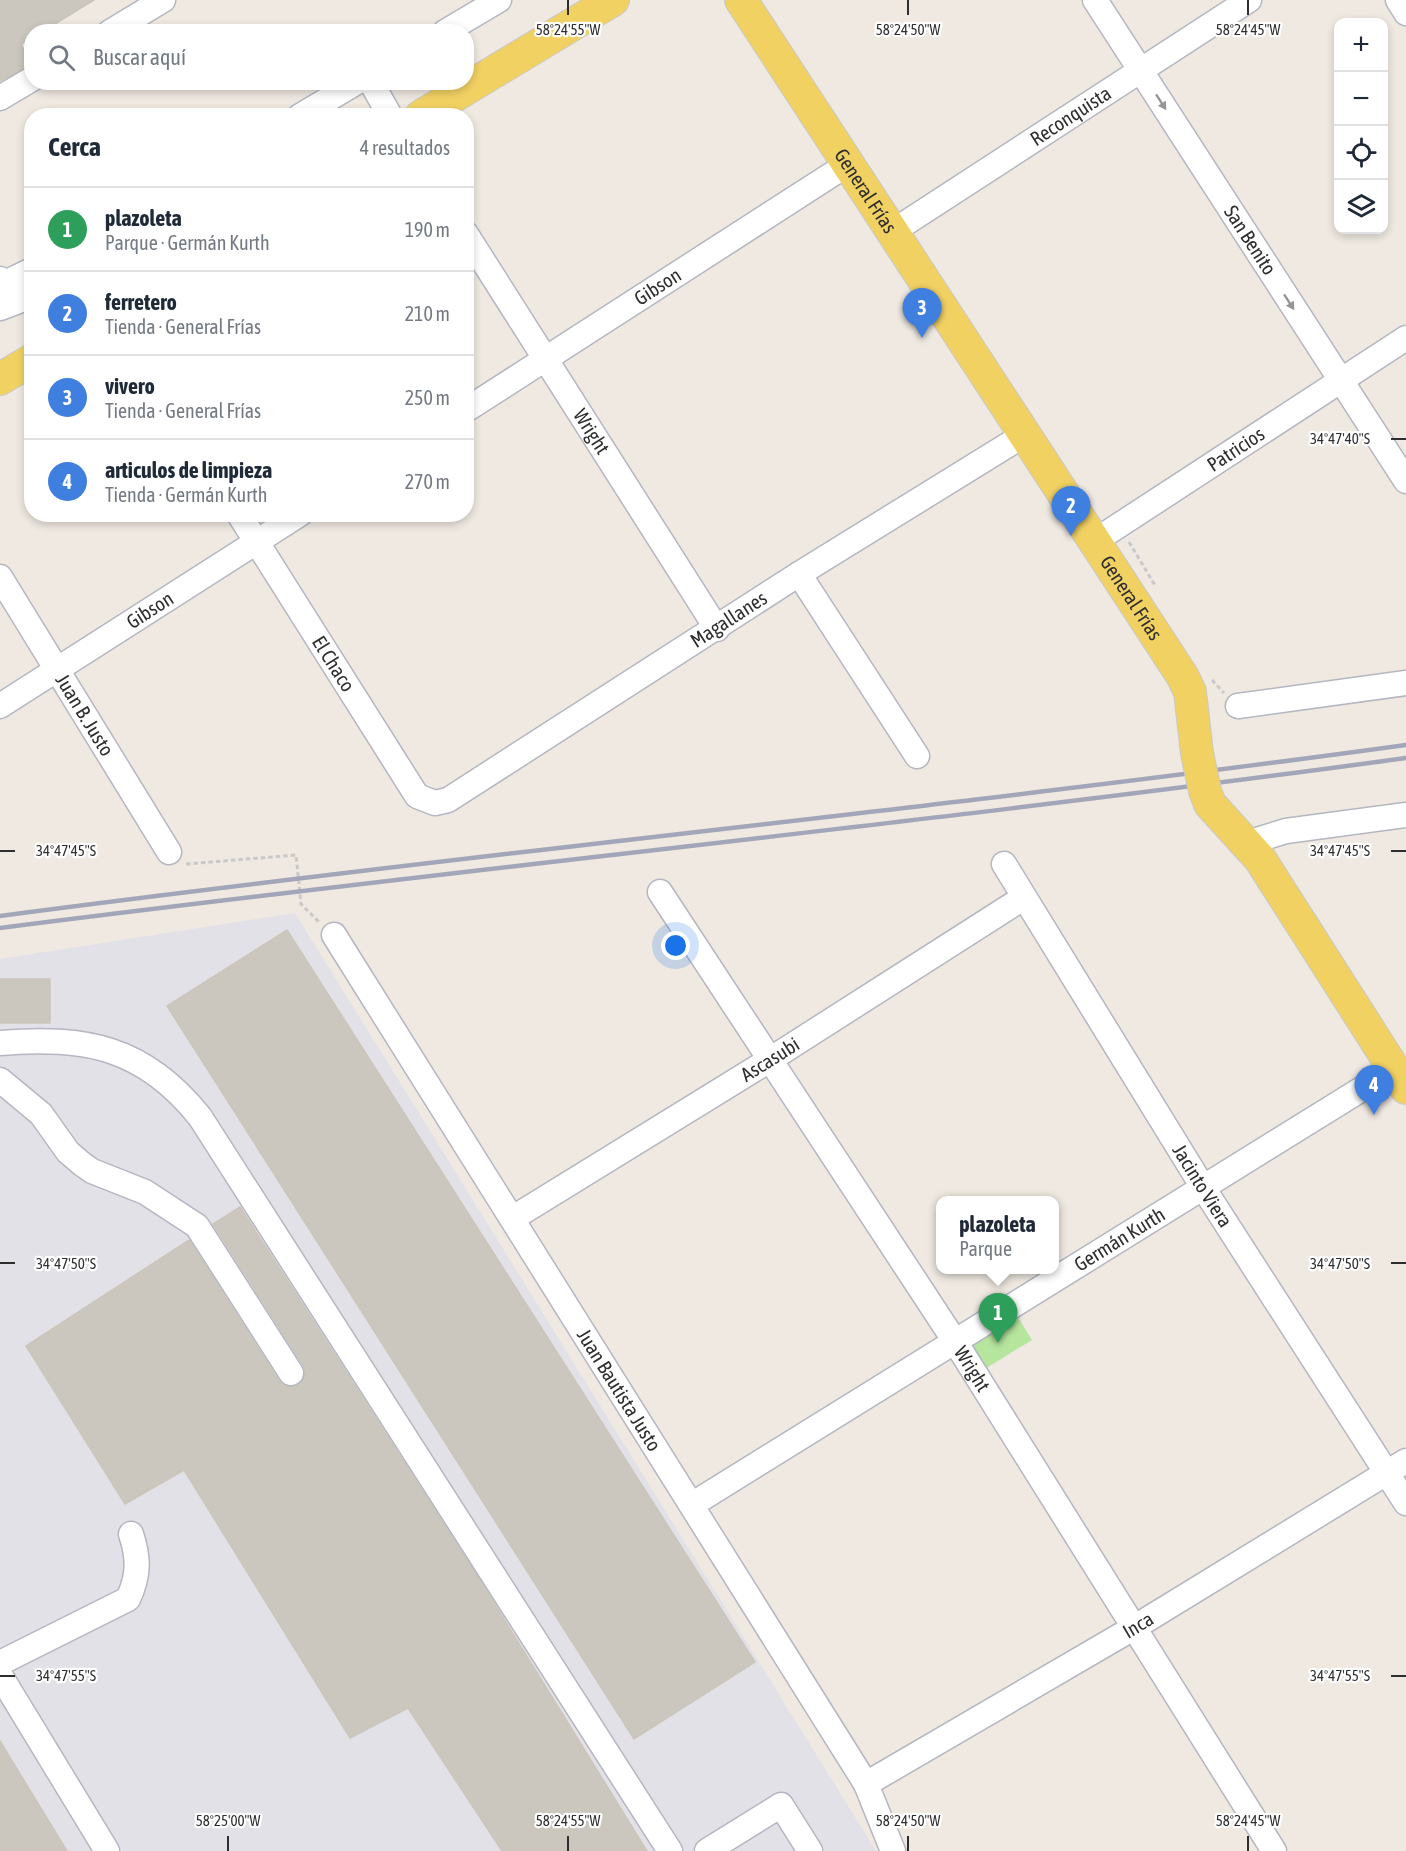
<!DOCTYPE html>
<html lang="es">
<meta charset="utf-8">
<style>
:root{--surface:#fff;--page:#f2f2f3;--text:#1f2937;--muted:#747a83;--line:#e0e1e3;--accent:#2563eb}
body{margin:0;font-family:"Asap Condensed",sans-serif;background:var(--page);color:var(--text)}
.controls{position:absolute;right:18px;top:18px;display:grid;overflow:hidden;border-radius:12px;box-shadow:0 3px 9px #0003}
.controls button{width:54px;height:54px;display:grid;place-items:center;padding:0;border:0;border-bottom:2px solid var(--line);background:var(--surface);color:var(--text);font:30px sans-serif}
.you{position:absolute;left:676px;top:946px;width:21px;height:21px;margin:-15px;border:4px solid #fff;border-radius:50%;background:#1a73e8;box-shadow:0 0 0 9px #1a73e833}
.badge{display:grid;place-items:center;width:39px;height:39px;border-radius:50%;background:var(--accent);color:#fff;font-size:20px;font-weight:700}
.pin{position:absolute;translate:-50% -50px;filter:drop-shadow(0 2px 3px #0008)}
.pin::after{content:'';position:absolute;top:32px;width:21px;height:18px;background:inherit;clip-path:polygon(0 0,100% 0,50% 100%)}
.popup{position:absolute;left:936px;top:1196px;width:123px;height:78px;box-sizing:border-box;display:grid;place-content:center;border-radius:12px;background:var(--surface);filter:drop-shadow(0 2px 4px #0005);font-size:20px;white-space:nowrap;color:var(--muted)}
.popup b{font-size:22px;color:var(--text)}
.popup::after{content:'';position:absolute;left:50%;top:100%;margin-left:-12px;border:12px solid transparent;border-top-color:var(--surface)}
.list{margin:0;padding:0;list-style:none}
h2{display:flex;justify-content:space-between;align-items:center;height:78px;margin:0;padding:0 24px;font-size:26px}
h2 small{font-size:20px;font-weight:400;color:var(--muted)}
.list li{display:grid;grid-template-columns:39px 1fr auto;gap:18px;align-items:center;box-sizing:border-box;height:84px;padding:0 24px;border-top:2px solid var(--line)}
.list b{display:block;font-size:22px;white-space:nowrap}
.list p{margin:0;font-size:20px;white-space:nowrap;color:var(--muted)}
.list em{font-size:20px;font-style:normal;color:var(--muted)}
.icon{flex:none;width:33px;height:33px;fill:none;stroke:currentColor;stroke-width:2;stroke-linecap:round;stroke-linejoin:round}
.map{position:relative;flex:none;width:1406px;height:1851px;overflow:hidden}
.search{position:absolute;background:var(--surface);box-shadow:0 3px 9px #0003;left:24px;top:24px;width:450px;height:66px;display:flex;align-items:center;gap:15px;box-sizing:border-box;padding:0 21px;border-radius:24px;color:var(--muted);font-size:22px}
.panel{position:absolute;background:var(--surface);box-shadow:0 3px 9px #0003;left:24px;top:108px;width:450px;height:414px;border-radius:24px}
.map>svg:first-child{display:block}
.industrial{fill:#e3e1e8}
.green{fill:#b6e59e}
.building{fill:#cbc7bf;stroke:#cbc5ba;stroke-width:1.5}
.lines{fill:none;stroke-linecap:round;stroke-linejoin:round}
.minor-casing{stroke:#b4b7c1;stroke-width:27}
.major-casing{stroke:#c9c9c9;stroke-width:34}
.path{stroke:#c9c9c9;stroke-width:3;stroke-dasharray:4.5 3;stroke-linecap:butt}
.minor{stroke:#fff;stroke-width:24}
.major{stroke:#f2d163;stroke-width:32}
.rail{stroke:#a3a6b8;stroke-width:4.5}
.major-bridge-casing{stroke:#c9c9c9;stroke-width:34;stroke-linecap:butt}
.major-bridge{stroke:#f2d163;stroke-width:32}
.oneway{fill:#969696}
.ticks{fill:none;stroke:#2e2e2e;stroke-width:2}
.labels{text-anchor:middle;stroke-width:4.5;stroke-linejoin:round;paint-order:stroke}
.street-label{font-size:20px;fill:#2e2e2e;stroke:#fff}
.ticks-label{font-size:15px;text-anchor:middle;fill:#2e2e2e;stroke:#fff;stroke-width:4.5;stroke-linejoin:round;paint-order:stroke}
</style>
<div class="map">
<svg width="1406" height="1851" viewBox="0 0 1406 1851">
<rect width="100%" height="100%" fill="#efe9e1"/>
<path class="industrial" d="M295,913l581,938h-876v-892z"/>
<path class="green" d="M1016,1314l16,26 -52,32 -16,-26z"/>
<path class="building" d="M0,0h94l-52,32h-10v6l-11,6 11,21 -32,16z
M287,930l468,732 -121,77 -467,-733z
M0,979h50v44h-50z
M240,1207l241,375 166,269h-145l-94,-143 -58,30 -166,-268 -59,34 -99,-158 163,-106 90,141 12,6 8,-2 6,-12 -2,-8 -90,-141z
M0,1741l67,110h-67z"/>
<g class="lines">
<defs>
<g id="minor">
<path id="s1" d="M1095,0l311,481"/>
<path d="M1398,0l8,13"/>
<path d="M110,32l53,-32"/>
<path d="M445,32l54,-32"/>
<path d="M371,82l19,34"/>
<path d="M0,98l32,-19"/>
<path d="M300,116l57,-34"/>
<path id="s2" d="M892,232l357,-232"/>
<path id="s3" d="M466,234l251,395"/>
<path d="M0,279l3,5 29,-14"/>
<path d="M0,308l32,-12"/>
<path id="s4" d="M466,410l382,-246"/>
<path id="s5" d="M239,514l178,282 18,7 13,-3 351,-226 225,-139"/>
<path id="s6" d="M1095,541l311,-203"/>
<path d="M799,574l118,182"/>
<path id="s7" d="M0,577l169,275"/>
<path id="s8" d="M0,706l300,-192"/>
<path d="M1238,706l168,-23"/>
<path d="M1247,843l39,-12 120,-16"/>
<path id="s9" d="M1004,864l200,325 202,314"/>
<path id="s10" d="M660,892l296,451 318,508"/>
<path id="s11" d="M334,935l532,849 27,67"/>
<path d="M0,1043c86,-7 144,4 200,74l470,734"/>
<path d="M0,1080l41,34 27,38 14,12 10,7 53,21 52,34 94,147"/>
<path id="s12" d="M513,1218l258,-159 252,-161"/>
<path id="s13" d="M693,1504l701,-435"/>
<path d="M0,1663l128,-64c11,-23 11,-41 3,-65"/>
<path d="M0,1675l107,176"/>
<path id="s14" d="M866,1784l269,-157 271,-166"/>
<path d="M707,1851l74,-46 29,46"/>
</g>
<g id="major">
<path id="s15" d="M741,0l442,677 7,15 7,61"/>
<path d="M421,116l192,-116"/>
<path d="M0,379l32,-19"/>
<path d="M1210,804l50,55 146,229"/>
</g>
</defs>
<use href="#minor" class="minor-casing"/>
<use href="#major" class="major-casing"/>
<path class="path" d="M1129,542l27,45
M1212,680l12,13
M186,864l110,-9 5,49 18,18"/>
<use href="#minor" class="minor"/>
<use href="#major" class="major"/>
<path class="rail" d="M0,916c468,-62 938,-107 1406,-171
M0,928c468,-60 938,-106 1406,-170"/>
<defs>
<path id="major-bridge" d="M1197,753l8,38 5,13"/>
</defs>
<use href="#major-bridge" class="major-bridge-casing"/>
<use href="#major-bridge" class="major-bridge"/>
</g>
<defs><path id="oneway-solid" d="M-6-.8H1V-3.2L6.5 0L1 3.2V.8H-6Z" transform="scale(1.5)"/></defs>
<g class="oneway">
<use href="#oneway-solid" transform="translate(1161 102) rotate(57)"/>
<use href="#oneway-solid" transform="translate(1289 302) rotate(57)"/>
</g>
<path class="ticks" d="M568,0v15M908,0v15M1248,0v15M1391,439h15M0,851h15M1391,851h15M0,1263h15M1391,1263h15M0,1676h15M1391,1676h15M228,1836v15M568,1836v15M908,1836v15M1248,1836v15"/>
<g class="labels">
<g class="street-label">
<text dy="7" stroke="none"><textPath href="#s2" startOffset="213">Reconquista</textPath></text>
<text dy="7" stroke="none"><textPath href="#s15" startOffset="228">General Frías</textPath></text>
<text dy="7" stroke="none"><textPath href="#s1" startOffset="286">San Benito</textPath></text>
<text dy="7" stroke="none"><textPath href="#s4" startOffset="228">Gibson</textPath></text>
<text dy="7" stroke="none"><textPath href="#s3" startOffset="234">Wright</textPath></text>
<text dy="7" stroke="none"><textPath href="#s6" startOffset="168">Patricios</textPath></text>
<text dy="7" stroke="none"><textPath href="#s15" startOffset="714">General Frías</textPath></text>
<text dy="7" stroke="none"><textPath href="#s8" startOffset="178">Gibson</textPath></text>
<text dy="7" stroke="none"><textPath href="#s5" startOffset="700">Magallanes</textPath></text>
<text dy="7" stroke="none"><textPath href="#s5" startOffset="177">El Chaco</textPath></text>
<text dy="7" stroke="none"><textPath href="#s7" startOffset="162">Juan B. Justo</textPath></text>
<text dy="7" stroke="none"><textPath href="#s12" startOffset="302">Ascasubi</textPath></text>
<text dy="7" stroke="none"><textPath href="#s9" startOffset="378">Jacinto Viera</textPath></text>
<text dy="7" stroke="none"><textPath href="#s13" startOffset="502">Germán Kurth</textPath></text>
<text dy="7" stroke="none"><textPath href="#s10" startOffset="570">Wright</textPath></text>
<text dy="7" stroke="none"><textPath href="#s11" startOffset="537">Juan Bautista Justo</textPath></text>
<text dy="7" stroke="none"><textPath href="#s14" startOffset="315">Inca</textPath></text>
</g>
</g>
<g class="ticks-label">
<text x="568" y="35">58°24'55"W</text>
<text x="908" y="35">58°24'50"W</text>
<text x="1248" y="35">58°24'45"W</text>
<text x="1340" y="444">34°47'40"S</text>
<text x="66" y="856">34°47'45"S</text>
<text x="1340" y="856">34°47'45"S</text>
<text x="66" y="1269">34°47'50"S</text>
<text x="1340" y="1269">34°47'50"S</text>
<text x="66" y="1681">34°47'55"S</text>
<text x="1340" y="1681">34°47'55"S</text>
<text x="228" y="1826">58°25'00"W</text>
<text x="568" y="1826">58°24'55"W</text>
<text x="908" y="1826">58°24'50"W</text>
<text x="1248" y="1826">58°24'45"W</text>
</g>
</svg>
<div class="controls">
<button>+</button>
<button>−</button>
<button><svg class="icon" aria-label="locate" viewBox="0 0 24 24"><circle cx="12" cy="12" r="6"/><path d="M12 2v4M12 18v4M2 12h4M18 12h4"/></svg></button>
<button><svg class="icon" aria-label="layers" viewBox="0 0 24 24"><path d="M12 4l9 5-9 5-9-5zM3 14l9 5 9-5"/></svg></button>
</div>
<div class="you"></div>
<div class="pin badge" style="left:998px;top:1343px;background:#2e9e5b">1</div>
<div class="popup"><b>plazoleta</b>Parque</div>
<div class="pin badge" style="left:1071px;top:536px;background:#3f7fe0">2</div>
<div class="pin badge" style="left:922px;top:338px;background:#3f7fe0">3</div>
<div class="pin badge" style="left:1374px;top:1115px;background:#3f7fe0">4</div>
<div class="search"><svg class="icon" aria-label="search" viewBox="0 0 24 24"><circle cx="10" cy="10" r="6"/><path d="M15 15l6 6"/></svg>Buscar aquí</div>
<section class="panel">
<h2>Cerca<small>4 resultados</small></h2>
<ul class="list">
<li><span class="badge" style="background:#2e9e5b">1</span><div><b>plazoleta</b><p>Parque · Germán Kurth</p></div><em>190 m</em></li>
<li><span class="badge" style="background:#3f7fe0">2</span><div><b>ferretero</b><p>Tienda · General Frías</p></div><em>210 m</em></li>
<li><span class="badge" style="background:#3f7fe0">3</span><div><b>vivero</b><p>Tienda · General Frías</p></div><em>250 m</em></li>
<li><span class="badge" style="background:#3f7fe0">4</span><div><b>articulos de limpieza</b><p>Tienda · Germán Kurth</p></div><em>270 m</em></li>
</ul>
</section>
</div>
